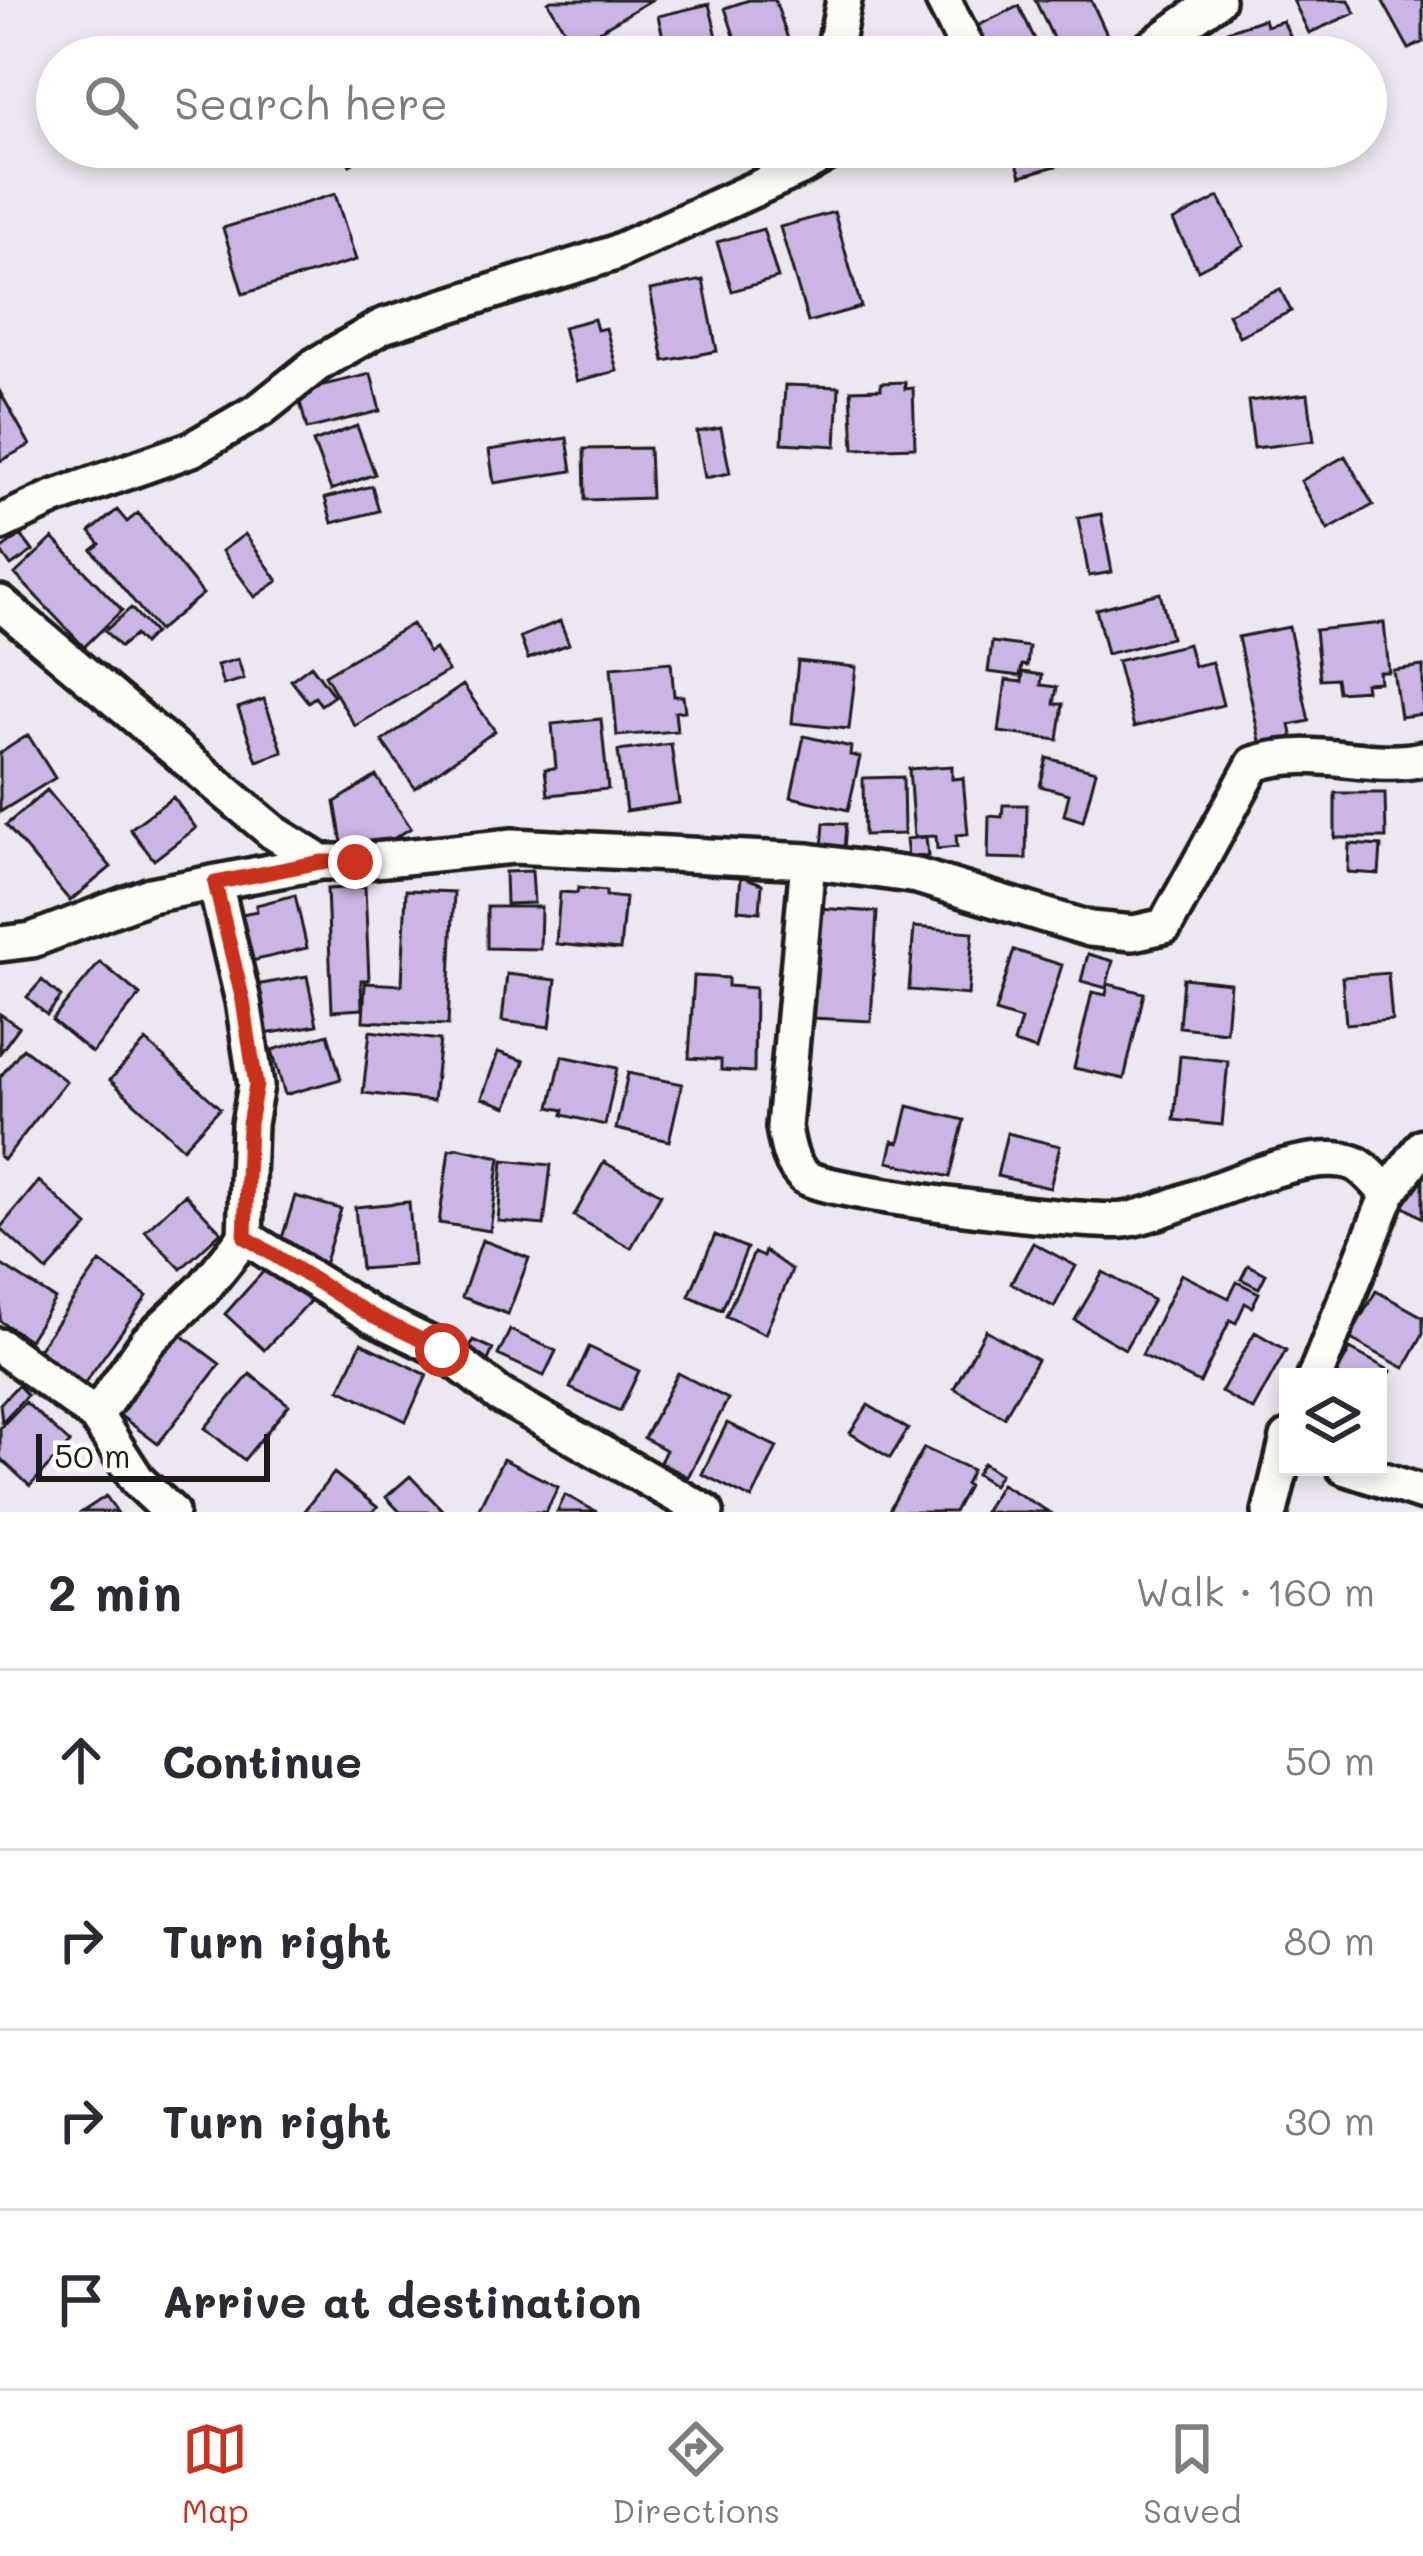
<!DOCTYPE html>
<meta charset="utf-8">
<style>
:root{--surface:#fff;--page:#f7f7f7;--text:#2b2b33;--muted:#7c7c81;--line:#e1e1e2;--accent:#c8321e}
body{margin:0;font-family:Mali,sans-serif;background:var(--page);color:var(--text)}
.controls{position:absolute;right:36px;bottom:36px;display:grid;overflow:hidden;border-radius:0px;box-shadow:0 6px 18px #0003}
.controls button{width:108px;height:108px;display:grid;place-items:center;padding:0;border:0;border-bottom:3px solid var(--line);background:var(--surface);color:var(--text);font:60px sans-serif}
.scale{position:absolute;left:36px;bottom:30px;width:234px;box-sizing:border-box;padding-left:12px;border:6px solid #1c1c1c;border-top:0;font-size:33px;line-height:42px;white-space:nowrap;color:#1c1c1c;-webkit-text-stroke:9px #fdfcf7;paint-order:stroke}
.stop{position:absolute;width:36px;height:36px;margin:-27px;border:9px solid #c8321e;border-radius:50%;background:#fff}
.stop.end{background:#c8321e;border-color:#fff;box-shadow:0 3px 12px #0008}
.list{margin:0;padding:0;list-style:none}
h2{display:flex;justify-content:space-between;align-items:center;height:156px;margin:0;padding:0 48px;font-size:51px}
h2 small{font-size:39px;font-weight:400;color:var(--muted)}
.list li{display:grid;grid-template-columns:78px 1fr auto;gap:36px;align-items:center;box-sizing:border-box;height:180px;padding:0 48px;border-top:3px solid var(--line)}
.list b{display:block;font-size:45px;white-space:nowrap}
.list em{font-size:39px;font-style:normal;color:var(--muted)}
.icon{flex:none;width:66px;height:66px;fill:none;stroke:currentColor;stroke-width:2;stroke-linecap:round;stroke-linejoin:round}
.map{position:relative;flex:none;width:1423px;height:1512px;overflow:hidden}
.search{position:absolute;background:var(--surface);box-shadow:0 6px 18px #0003;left:36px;right:36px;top:36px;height:132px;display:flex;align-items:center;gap:30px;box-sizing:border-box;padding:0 42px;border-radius:66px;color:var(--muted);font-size:45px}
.sheet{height:876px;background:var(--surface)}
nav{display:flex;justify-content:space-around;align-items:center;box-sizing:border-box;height:168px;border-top:3px solid var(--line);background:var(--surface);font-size:33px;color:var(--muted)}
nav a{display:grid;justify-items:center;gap:6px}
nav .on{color:var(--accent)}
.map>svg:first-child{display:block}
.building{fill:#cbb5e4;stroke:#1c1c1c;stroke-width:3}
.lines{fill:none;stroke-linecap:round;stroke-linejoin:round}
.street-casing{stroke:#1c1c1c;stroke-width:42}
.street{stroke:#fdfcf7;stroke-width:33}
.route{stroke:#c8321e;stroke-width:15}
</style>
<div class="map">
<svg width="1423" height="1512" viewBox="0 0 1423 1512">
<rect width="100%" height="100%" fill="#eee7f1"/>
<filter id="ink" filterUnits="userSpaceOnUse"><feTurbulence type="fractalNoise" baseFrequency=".00833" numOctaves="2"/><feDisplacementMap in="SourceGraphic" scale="24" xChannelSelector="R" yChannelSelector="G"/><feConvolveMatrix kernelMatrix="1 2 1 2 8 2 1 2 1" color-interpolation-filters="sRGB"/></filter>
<g filter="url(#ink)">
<path class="building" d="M551,0h100l-77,46 -26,-44z
M749,0h26l19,57h-53l-16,-49z
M1035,0h56l18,39 -47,18z
M1293,0h56l6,13 -46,20z
M1382,0h41v42l-14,7z
M709,4l13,53h-54l-10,-41z
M1019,6l23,48 -55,3 -14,-29z
M1264,19l2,7 17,-5 17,36h-65l-8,-26z
M322,147h56l-28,18 -8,-12 -11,7z
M1012,147h61l4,13 -56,16z
M335,194l21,66 -113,34 -20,-66z
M1219,197l25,49 -46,24 -25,-49z
M834,212l27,95 -53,15 -28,-95z
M763,229l15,49 -46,13 -15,-49z
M703,280l14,71 -53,10 -14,-71z
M1280,289l11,22 -52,25 -11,-22z
M594,319l3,11 9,-2 11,43 -40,10 -14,-54z
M371,374l9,37 -73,18 -10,-38z
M905,382v7l8,-1 2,59 -61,2 -3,-59 30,-1v-6z
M785,385l54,2 -3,59 -54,-3z
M0,392l30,53 -30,16z
M1308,394l6,47 -60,7 -6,-47z
M357,426l18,48 -44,16 -18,-48z
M721,428l9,45 -25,5 -8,-46z
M567,438l5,33 -78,12 -5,-33z
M649,448l2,50 -66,2 -1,-51z
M1345,456l28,49 -45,25 -27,-49z
M372,486l7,25 -47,12 -7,-25z
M117,510l10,12 11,-9 65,81 -45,37 -66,-81 8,-6 -10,-12z
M1101,514l11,58 -23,4 -11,-58z
M245,534l33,47 -23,16 -33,-46z
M21,535l12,16 -22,15 -11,-16z
M53,538l69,72 -38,37 -69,-73z
M1160,593l11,45 -64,16 -11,-45z
M131,608l23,25 -11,11 -8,-9 -15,12 -15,-16z
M560,621l9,23 -41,15 -8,-22z
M1384,623l5,49h-10l1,10 -15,1 1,7 -28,2 -2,-14 -16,1 -5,-49z
M412,624l17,29 6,-4 13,22 -93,55 -30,-51z
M1289,627l20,94 -19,4 3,14 -32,7 -23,-109z
M992,642l37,5 -2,19 -5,-1 -2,11 -32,-4z
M1188,644l6,22 18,-4 11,43 -89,22 -17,-66z
M238,659l6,20 -21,6 -6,-20z
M798,661l58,6 -7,62 -57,-6z
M671,662l3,34h9l2,15 -10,1 2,19 -60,5 -6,-69z
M311,665l23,31 -13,9 -6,-8 -7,5 -17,-22z
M1423,666v48l-23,3 -7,-47z
M1023,672l19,3 -1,10 16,2 -3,17h9l-5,36 -59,-8 7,-52 16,2z
M463,685l32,46 -80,57 -33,-47z
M264,699l19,53 -26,9 -19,-53z
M601,719l7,70 -60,6 -3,-26 11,-1 -4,-44z
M28,735l27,43 -55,34v-59z
M804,736l47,11 -1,8 10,2 -12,53 -57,-13z
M671,744l8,59 -53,8 -8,-60z
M1047,758l49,13 -13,50 -19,-6 5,-21 -29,-8z
M952,766v13l11,-1 5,56 -12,1 1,12 -20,2 -1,-13 -22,1 -5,-68z
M376,776l35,52 -23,14 -46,1 -7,-41z
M903,777l1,57 -40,1 -1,-57z
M47,790l64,77 -41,34 -64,-76z
M1335,793h50l1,45h-51z
M173,797l23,31 -42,32 -24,-31z
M1003,805h24l-1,54 -38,-1 1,-42 13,1z
M824,823l22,1 -2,26 -22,-1z
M926,837l2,19 -20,2 -2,-19z
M1349,844l32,2 -2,28 -31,-2z
M532,871l2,32 -28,1 -1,-32z
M741,876l21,8 -2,28 -22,-2z
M365,887l4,93h-8l1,29 -30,2 -5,-122z
M578,888l28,3v5l19,2 -5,52 -64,-6 4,-52 17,1z
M406,890l48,2 -6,133 -85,-4 2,-38 37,2z
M295,895l12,53 -59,14 -11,-47 20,-4 -1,-6z
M487,907h54l-1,42 -53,-1z
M818,908l59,4 -6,109 -59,-3z
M914,927l59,5 -5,63 -59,-5z
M1014,950l48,15 -26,85 -22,-7 7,-23 -26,-8z
M1088,954l25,7 -7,27 -25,-7z
M100,962l40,33 -48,58 -40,-33z
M1388,973l4,47 -46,4 -4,-47z
M507,974l49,6 -6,47 -48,-6z
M307,976l10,49 -52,9 -9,-49z
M694,976l34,2v8l27,2 -1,84 -33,-2v-10l-32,-2z
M1183,978l47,5 -4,49 -47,-5z
M42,980l19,17 -14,18 -20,-18z
M1108,984l36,9 -20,86 -50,-11 18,-76 14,3z
M0,1014l19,13 -19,26z
M370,1031l70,9 -7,61 -70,-8z
M328,1034l13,45 -56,16 -13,-45z
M146,1041l74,67 -37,40 -73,-68z
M23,1048l43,33 -62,79 -4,-3v-80z
M498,1052l26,9 -17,46 -25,-9z
M562,1056l55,12 -12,57 -42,-10 1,-5 -14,-3z
M1180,1056l48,5 -6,64 -48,-5z
M628,1073l54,11 -13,57 -53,-12z
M908,1106l56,14 -14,57 -62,-15 5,-21 6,2z
M1007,1133l53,13 -10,42 -53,-12z
M458,1148l42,9 -10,74 -51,-8 10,-73z
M503,1160l48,5 -7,60 -46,-4z
M604,1162l57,32 -30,54 -57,-32z
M1423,1175v43l-20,-12z
M39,1181l49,45 -41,45 -47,-43z
M185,1194l36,38 -40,37 -36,-38z
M295,1196l46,13 -17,56 -46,-14z
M409,1202l5,63 -53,4 -6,-62z
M715,1235l32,13 -25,62 -33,-14z
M482,1240l47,18 -21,56 -46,-17z
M1033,1243l43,23 -22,41 -43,-24z
M765,1251l27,19 -27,64 -39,-18 28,-63 9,4z
M100,1262l47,34 -66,92 -47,-33z
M272,1262l40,37 -48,51 -39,-36z
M0,1264l55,35 -26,41 -29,-19z
M1248,1265l18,9 -7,14 -18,-9z
M1103,1272l50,28 -28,49 -50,-29z
M1181,1274l48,24 8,-16 22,11 -7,14 -7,-4 -9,20 -6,-3 -30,63 -58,-28z
M1376,1291l47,26v17l-19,34 -55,-30z
M510,1330l46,21 -12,25 -46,-21z
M986,1330l51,30 -33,57 -50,-29z
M176,1331l44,33 -62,80 -44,-33z
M1255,1332l31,18 -33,60 -32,-18z
M473,1340l20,9 -8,18 -20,-9z
M361,1343l66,32 -21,46 -66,-32z
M589,1347l50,24 -19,40 -50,-23z
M1350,1349l41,22 -13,24v-18h-43z
M678,1373l50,26 -40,78 -28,-15 6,-12 -22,-12z
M250,1374l39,31 -45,55 -39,-32z
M18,1385l9,10 -25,27 -2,-18z
M25,1402l45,41 -40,43 -30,-28v-30z
M868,1405l40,24 -18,29 -40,-25z
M727,1423l50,24 -25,52 -50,-25z
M924,1448l48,22 -7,14 3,2 -14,26h-66z
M503,1459l55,28 -12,25h-69z
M983,1463l17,11 -7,11 -17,-11z
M334,1473l43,34 -5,5h-69z
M410,1476l34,36h-44l-14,-15z
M1001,1484l48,28h-65z
M565,1495l32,17h-40z
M106,1496l11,16h-35z"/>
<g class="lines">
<defs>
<path id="street" d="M943,0l29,57
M833,57l11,-57
M1130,57l15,-5 72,-52
M0,523l53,-25 139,-49 69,-40 55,-44 67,-39 229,-72 189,-86 37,-21
M0,603l273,229 48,30h34l158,-16 295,15 109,15 173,53 43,4 32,-7 89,-162c59,-20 113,7 169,-5
M808,861l-24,266c3,17 6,38 21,50 21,16 285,48 319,43 59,-9 176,-77 230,-57 12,5 25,22 34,31
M0,944l32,-4 118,-45 171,-33
M245,1237l127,79 70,34 58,45 206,117
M0,1346l96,70 42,65 33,31
M1315,1377l73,-183 35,-48
M96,1416l51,-74 56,-53 42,-52 4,-113 7,-39 -13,-84 -28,-118
M1344,1467l79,26
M1270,1512l18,-74"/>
</defs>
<use href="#street" class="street-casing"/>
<use href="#street" class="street"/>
</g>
</g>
<g class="lines" filter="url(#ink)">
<path class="route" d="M355,862h-34l-106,21 28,118 13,84 -7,39 -4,113 127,79 70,34"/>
</g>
</svg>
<div class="controls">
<button><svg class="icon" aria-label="layers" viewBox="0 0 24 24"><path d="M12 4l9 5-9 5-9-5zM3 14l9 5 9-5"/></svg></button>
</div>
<div class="scale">50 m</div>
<div class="stop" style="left:442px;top:1350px"></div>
<div class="stop end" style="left:355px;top:862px"></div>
<div class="search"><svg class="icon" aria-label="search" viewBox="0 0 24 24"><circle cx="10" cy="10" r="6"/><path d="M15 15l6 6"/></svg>Search here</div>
</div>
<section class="sheet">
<h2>2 min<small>Walk · 160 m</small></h2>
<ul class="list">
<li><svg class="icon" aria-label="ahead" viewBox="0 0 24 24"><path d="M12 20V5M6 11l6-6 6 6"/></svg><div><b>Continue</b></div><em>50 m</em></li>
<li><svg class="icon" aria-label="right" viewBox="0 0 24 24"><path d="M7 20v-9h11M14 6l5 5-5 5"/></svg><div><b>Turn right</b></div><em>80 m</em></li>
<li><svg class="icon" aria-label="right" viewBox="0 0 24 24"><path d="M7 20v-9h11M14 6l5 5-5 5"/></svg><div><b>Turn right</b></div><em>30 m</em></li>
<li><svg class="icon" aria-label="arrive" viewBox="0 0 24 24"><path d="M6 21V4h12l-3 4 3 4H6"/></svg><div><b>Arrive at destination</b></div></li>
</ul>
</section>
<nav>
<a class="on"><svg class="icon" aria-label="map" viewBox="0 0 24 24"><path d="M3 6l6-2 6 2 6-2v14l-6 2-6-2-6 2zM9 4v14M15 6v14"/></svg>Map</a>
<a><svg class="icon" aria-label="directions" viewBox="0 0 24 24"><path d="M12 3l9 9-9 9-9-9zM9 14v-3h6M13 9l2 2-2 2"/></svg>Directions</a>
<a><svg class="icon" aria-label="saved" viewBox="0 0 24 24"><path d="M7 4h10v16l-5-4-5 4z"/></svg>Saved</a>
</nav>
